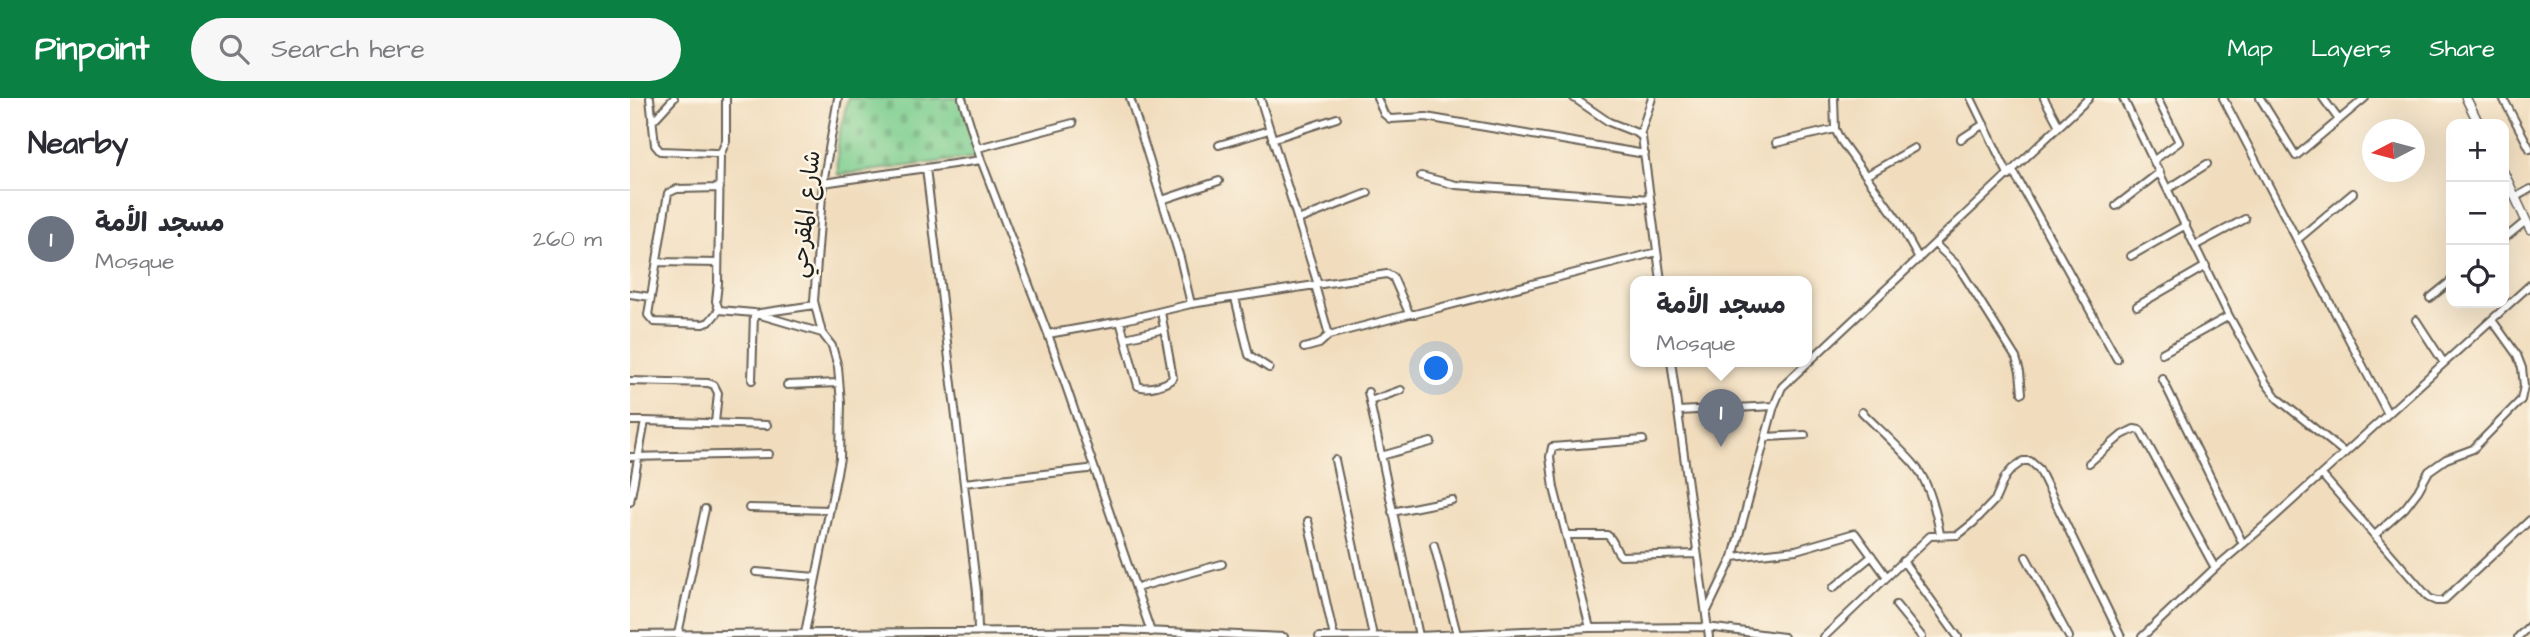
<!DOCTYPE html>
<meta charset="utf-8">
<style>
:root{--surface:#fff;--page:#f7f7f7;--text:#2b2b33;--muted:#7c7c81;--line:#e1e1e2;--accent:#0b8043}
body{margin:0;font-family:"Architects Daughter","Playpen Sans Arabic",sans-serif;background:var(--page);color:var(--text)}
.controls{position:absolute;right:21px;top:21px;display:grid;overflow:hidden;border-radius:14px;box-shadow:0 7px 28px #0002}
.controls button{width:63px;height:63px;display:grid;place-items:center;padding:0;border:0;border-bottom:2px solid var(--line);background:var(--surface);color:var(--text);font:35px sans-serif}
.compass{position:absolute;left:1732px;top:21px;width:63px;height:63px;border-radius:50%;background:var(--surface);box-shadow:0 7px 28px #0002;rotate:264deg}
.you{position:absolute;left:807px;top:271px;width:24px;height:24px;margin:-18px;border:5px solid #fff;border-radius:50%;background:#1a73e8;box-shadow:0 0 0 10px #1a73e833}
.badge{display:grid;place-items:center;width:46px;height:46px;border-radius:50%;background:var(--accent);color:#fff;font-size:23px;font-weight:700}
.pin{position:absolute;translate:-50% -58px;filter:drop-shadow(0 2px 4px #0008)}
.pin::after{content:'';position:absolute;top:37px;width:24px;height:21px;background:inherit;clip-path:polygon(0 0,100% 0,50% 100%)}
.popup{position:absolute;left:1000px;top:178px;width:182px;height:91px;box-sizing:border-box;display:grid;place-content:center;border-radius:14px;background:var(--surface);filter:drop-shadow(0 2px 5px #0005);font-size:23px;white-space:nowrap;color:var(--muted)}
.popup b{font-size:26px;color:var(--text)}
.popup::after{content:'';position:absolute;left:50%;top:100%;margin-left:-14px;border:14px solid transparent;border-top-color:var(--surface)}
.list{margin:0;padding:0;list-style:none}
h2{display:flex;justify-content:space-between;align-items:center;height:91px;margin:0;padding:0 28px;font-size:30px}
h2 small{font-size:23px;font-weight:400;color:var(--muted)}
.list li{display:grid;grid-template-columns:46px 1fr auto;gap:21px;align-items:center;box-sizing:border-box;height:98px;padding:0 28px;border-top:2px solid var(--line)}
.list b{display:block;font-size:26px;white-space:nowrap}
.list p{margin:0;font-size:23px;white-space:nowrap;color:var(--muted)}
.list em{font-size:23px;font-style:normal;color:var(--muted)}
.icon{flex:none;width:38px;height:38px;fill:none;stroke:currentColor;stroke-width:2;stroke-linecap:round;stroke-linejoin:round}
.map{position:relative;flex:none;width:1900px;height:539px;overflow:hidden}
header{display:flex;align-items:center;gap:42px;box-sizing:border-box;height:98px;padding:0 35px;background:var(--accent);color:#fff}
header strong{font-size:33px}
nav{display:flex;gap:38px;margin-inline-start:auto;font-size:24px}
.search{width:490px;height:63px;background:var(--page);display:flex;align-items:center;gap:18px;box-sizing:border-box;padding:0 24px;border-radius:38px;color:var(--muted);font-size:26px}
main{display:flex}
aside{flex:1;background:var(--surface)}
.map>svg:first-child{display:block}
.cemetery{fill:url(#cemetery-stones);stroke:#4c7455;stroke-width:2}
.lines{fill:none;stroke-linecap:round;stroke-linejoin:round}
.minor-casing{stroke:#676055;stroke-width:10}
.tertiary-casing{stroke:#676055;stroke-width:11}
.minor{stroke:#fff;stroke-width:6}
.tertiary{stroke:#fff;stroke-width:8}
.labels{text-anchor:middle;stroke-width:5;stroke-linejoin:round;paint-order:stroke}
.street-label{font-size:23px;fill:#1c1c1c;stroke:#fcf5e5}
</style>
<header>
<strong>Pinpoint</strong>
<div class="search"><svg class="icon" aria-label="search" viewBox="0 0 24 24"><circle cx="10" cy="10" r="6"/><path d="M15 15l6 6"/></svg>Search here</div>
<nav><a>Map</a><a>Layers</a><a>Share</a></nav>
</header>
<main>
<aside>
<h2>Nearby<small></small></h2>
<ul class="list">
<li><span class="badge" style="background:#6b7280">1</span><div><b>مسجد الأمة</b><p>Mosque</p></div><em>260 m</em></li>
</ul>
</aside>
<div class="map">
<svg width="1900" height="539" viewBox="0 0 1900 539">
<defs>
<pattern id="cemetery-stones" width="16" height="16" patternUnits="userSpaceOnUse" patternTransform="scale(1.75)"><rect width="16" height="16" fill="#7bcd8e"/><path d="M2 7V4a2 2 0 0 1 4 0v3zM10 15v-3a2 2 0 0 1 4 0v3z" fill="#6aaf7a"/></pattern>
</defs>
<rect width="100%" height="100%" fill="#fcf5e5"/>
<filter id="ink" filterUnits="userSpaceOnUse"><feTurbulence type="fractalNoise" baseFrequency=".0143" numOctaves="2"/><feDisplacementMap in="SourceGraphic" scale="14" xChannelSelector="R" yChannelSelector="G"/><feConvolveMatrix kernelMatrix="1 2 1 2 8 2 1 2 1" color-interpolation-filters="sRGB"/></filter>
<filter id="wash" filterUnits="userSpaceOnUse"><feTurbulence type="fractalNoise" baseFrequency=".00686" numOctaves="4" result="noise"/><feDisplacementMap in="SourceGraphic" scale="28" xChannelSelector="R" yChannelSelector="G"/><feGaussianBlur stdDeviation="1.57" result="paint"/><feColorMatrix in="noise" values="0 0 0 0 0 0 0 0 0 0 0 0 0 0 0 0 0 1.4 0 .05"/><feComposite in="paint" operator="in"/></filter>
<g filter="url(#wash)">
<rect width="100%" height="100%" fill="#f1ddbe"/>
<path class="cemetery" d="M218,0h112l18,59 -140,18 -1,-32z"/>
</g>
<g filter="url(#ink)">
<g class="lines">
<defs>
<path id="minor" d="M20,0l5,47 5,6 55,2 5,2 -2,128 -2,18 3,9
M332,0l19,62 67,174 103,298
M500,0l50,160 11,46
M630,0l58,187
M747,0l7,16 6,5 36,-2 219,37
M944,0l35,24 28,11 5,4 19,144
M1204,0l1,31 6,12 56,78 22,40
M1341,0l38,78
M1414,0l15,28
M1493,0l106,218 37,67 12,16 67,54
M1593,0l165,316
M1630,0l36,58 69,-58
M1693,0l16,22
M1873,0l27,51
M22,24l22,-24
M1010,37l12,-37
M642,41l65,-21
M1331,41l23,-15
M1146,45l59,-14
M589,47l50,-15
M348,50l95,-25
M90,57l6,-14v-43
M1524,62l25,-18 -22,-44
M296,70l51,424 1,39
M1383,73l104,188
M1237,77l47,-27
M791,78l35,9 194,14
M193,85l158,-23
M1538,91l39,-25
M1886,99l14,-8
M532,102l57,-19
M1486,108l44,-34
M668,122l70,-27
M1874,141l22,-18
M1667,142l56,-47
M1305,146l23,22 58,92 4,14 2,21
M1566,147l49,-26
M1501,158l55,-31
M27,164l61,1
M685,187l14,50 81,-21
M0,196l21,3
M605,200l14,57 20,13
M1800,200l21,-17
M1507,208l69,-40
M89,212l-10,12 -6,2 -49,-2 -6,-7 20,-122 9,-4 43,-1
M89,212l35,3 68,20
M130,215l55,-8
M1786,222l28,43
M490,223l18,65c9,4 28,-1 35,-8l-12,-66
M418,236l68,-12 75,-18 196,-30 6,3 15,34 2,3h5l242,-62
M495,240l39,-9
M674,250l15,-4 10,-9
M1532,255l67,-37
M1041,263l38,276
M1532,280l81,166
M122,282l2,-67
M0,283l78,2 6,2 4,8 -3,30
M157,287l52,-2
M738,294l51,244
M740,303l31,-11
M1048,313l96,-5
M1232,314c17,17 35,33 51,51 16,18 23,48 27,71
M0,323h15
M1136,339l39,-2
M751,358l50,-14
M0,359l139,-3
M705,362l38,176
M1459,365l33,-28 12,-6 6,1 75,138
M1692,377l107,123 7,3h7l87,-81
M334,385l124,-14
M0,404l15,-81 122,4
M119,410l81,2
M762,414l60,-12
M678,423l26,116
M1746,436l29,-26 13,-17 11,-20 17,-12 27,-10 48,-49 3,-14 -2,-18 -5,-13 -25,-35
M936,437h41c8,5 7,15 14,21l76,-2
M804,447l23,89
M1103,459l63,-7 59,-17 32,44
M1396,459l43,80
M1273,463l55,76
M126,474l60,5
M506,490l86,-24
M1203,490l39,-32
M1266,507l26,32
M1076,515l27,-56 41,-151 8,-19 307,-289
M960,530l-36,-140 -4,-31 2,-10 91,-7
M175,535l35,-175 1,-55 -3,-36 -6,-21 -10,-13 -8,-32 9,-118 15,-85
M48,536l27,-125
M0,537l490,-5 164,7
M689,539l100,-1 171,-8 117,-1 77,10
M1194,539l106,-101 28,-1 15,-12 22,-23 10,-23 7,-8 11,-8h7l9,8 82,168
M1512,539l73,-69 56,-48 259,-235
M1888,539l12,-12"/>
<path id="tertiary" d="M1836,0l13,26
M1874,75l26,56"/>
</defs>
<use href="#minor" class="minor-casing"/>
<use href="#tertiary" class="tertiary-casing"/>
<use href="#minor" class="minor"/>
<use href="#tertiary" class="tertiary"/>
</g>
</g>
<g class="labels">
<g class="street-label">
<text transform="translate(175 116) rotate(-84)" y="8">شارع المقرحي</text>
</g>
</g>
</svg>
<div class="controls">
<button>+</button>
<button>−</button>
<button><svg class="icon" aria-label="locate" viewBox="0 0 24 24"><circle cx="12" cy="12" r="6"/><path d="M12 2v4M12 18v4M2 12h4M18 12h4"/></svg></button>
</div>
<svg class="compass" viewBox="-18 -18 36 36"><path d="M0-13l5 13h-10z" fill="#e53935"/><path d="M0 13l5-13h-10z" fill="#7c7c81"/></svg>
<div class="you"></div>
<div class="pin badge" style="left:1091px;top:349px;background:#6b7280">1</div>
<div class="popup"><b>مسجد الأمة</b>Mosque</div>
</div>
</main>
